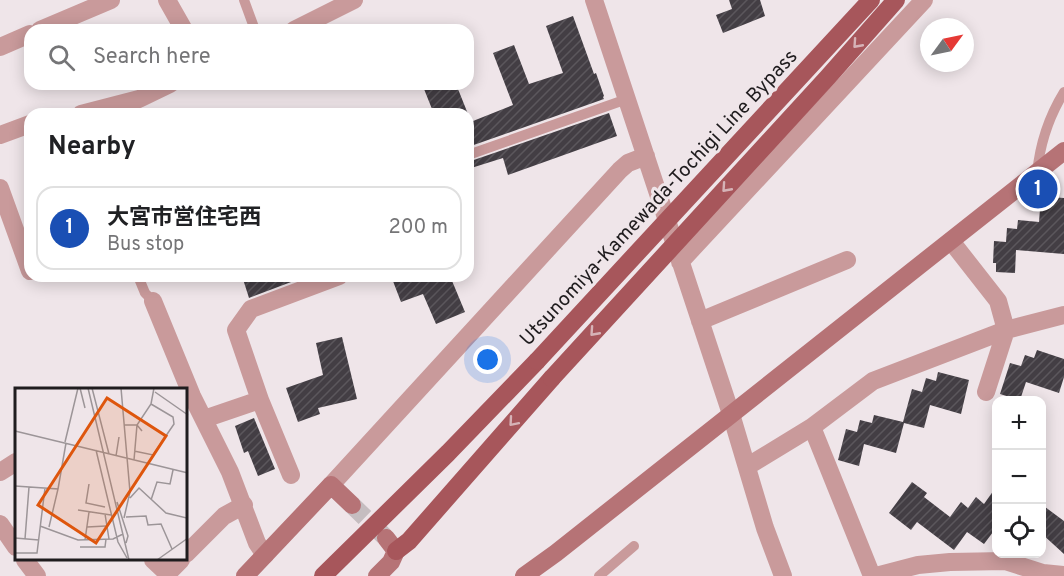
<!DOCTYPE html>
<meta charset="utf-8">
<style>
:root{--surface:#fff;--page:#f2f2f2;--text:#202124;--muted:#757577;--line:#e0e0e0;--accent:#1a73e8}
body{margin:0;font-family:Overpass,"Noto Sans JP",sans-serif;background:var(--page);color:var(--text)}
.controls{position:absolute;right:18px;bottom:18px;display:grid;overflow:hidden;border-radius:12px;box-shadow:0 3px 15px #0003}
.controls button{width:54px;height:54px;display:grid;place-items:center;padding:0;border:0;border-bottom:2px solid var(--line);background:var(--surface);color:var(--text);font:30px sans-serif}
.compass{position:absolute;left:920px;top:18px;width:54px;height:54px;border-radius:50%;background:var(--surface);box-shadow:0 3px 15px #0003;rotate:57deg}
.you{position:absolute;left:488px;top:360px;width:21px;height:21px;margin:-15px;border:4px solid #fff;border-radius:50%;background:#1a73e8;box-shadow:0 0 0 9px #1a73e833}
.badge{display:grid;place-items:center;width:39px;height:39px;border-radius:50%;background:var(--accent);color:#fff;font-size:20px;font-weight:700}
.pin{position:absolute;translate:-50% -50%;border:3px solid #fff;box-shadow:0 2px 6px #0006}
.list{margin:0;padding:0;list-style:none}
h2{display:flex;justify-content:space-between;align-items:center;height:78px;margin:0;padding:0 24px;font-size:26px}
h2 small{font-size:20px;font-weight:400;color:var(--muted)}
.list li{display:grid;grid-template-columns:39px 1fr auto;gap:18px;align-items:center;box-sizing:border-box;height:84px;margin:0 12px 12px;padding:0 12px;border:2px solid var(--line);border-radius:18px}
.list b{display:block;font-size:22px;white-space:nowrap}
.list p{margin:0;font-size:20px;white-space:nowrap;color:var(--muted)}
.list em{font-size:20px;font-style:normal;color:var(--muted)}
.icon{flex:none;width:33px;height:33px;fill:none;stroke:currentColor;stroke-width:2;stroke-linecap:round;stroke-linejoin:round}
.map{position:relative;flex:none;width:1064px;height:576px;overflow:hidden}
.search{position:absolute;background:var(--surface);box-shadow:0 3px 15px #0003;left:24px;top:24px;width:450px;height:66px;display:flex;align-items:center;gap:15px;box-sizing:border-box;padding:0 21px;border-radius:18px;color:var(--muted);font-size:22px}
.panel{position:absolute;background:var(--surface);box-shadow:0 3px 15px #0003;left:24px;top:108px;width:450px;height:174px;border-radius:18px}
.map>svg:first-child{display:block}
.building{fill:url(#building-hatch)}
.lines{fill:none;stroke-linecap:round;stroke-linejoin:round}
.secondary-tunnel{stroke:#c5bdc0;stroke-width:18;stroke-dasharray:18 9;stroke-linecap:butt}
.lane{stroke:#c99a9b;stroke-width:10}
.street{stroke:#c99a9b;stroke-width:18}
.secondary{stroke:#b67376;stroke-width:18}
.primary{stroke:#a7565b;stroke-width:18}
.primary-bridge{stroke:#a7565b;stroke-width:18}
.oneway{stroke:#d6b3b7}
.labels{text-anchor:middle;stroke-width:6;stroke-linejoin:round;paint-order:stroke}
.street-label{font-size:20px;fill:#1f1c1e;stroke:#efe5e9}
.inset-road{fill:none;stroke:#9c9598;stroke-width:1.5}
.view{fill:#de560d;fill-opacity:0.15;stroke:#de560d;stroke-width:3}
.inset-edge{fill:none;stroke:#1f1c1e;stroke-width:3}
</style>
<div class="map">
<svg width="1064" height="576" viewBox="0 0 1064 576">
<defs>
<pattern id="building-hatch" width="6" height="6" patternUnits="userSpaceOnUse" patternTransform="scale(1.5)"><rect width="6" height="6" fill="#433e44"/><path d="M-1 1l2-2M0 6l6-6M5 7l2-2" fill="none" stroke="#5b575c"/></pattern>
</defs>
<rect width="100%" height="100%" fill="#efe5e9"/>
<path class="building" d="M729,0h31l5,16 -42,17 -7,-18 16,-6z
M573,16l21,58 2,-1 8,23 -1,1 1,2 -136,48v-24l45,-18 -20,-52 21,-8 15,39 34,-11 -17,-47z
M422,84h34l12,30h-34z
M609,113l8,23 -109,39 -5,-17 -35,11v-7z
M1050,197l14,1v56l-48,-4 -1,23 -19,-1v-9h-3l1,-22 12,1 1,-14 10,1 1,-9 21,2 1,-13h9z
M242,276h65l-58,22z
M391,276h59l15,36 -29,12 -13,-30 -22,8z
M342,337l15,62 -39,9 2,6 -22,8 -12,-34 37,-13 -7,-32z
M1037,350l27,9v18l-5,16 -33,-11 -6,18 -20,-6 10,-31 11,3 4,-11 9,3z
M938,372l31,8 -8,34 -31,-9 -6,23 -20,-5 -8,30 -32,-9 -5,22 -21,-6 8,-31 11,3 3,-12 12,3 2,-8 29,7 9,-33 10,3 4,-14 10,3z
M254,418l21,51 -17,7 -10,-25 -4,2 -9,-27z
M912,482l15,11 -3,4 26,20 11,-15 7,6 8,-11 8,7 12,-17v41l-12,16 -17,-12 -13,18 -37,-28 -6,8 -22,-17z
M1041,504l23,17v33l-23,-21z"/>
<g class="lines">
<path class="secondary-tunnel" d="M352,505l33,32"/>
<path class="lane" d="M244,0l11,30
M468,155l159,-56
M1037,173c3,-30 11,-55 27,-81
M138,276l7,17 8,8
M599,576l35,-30"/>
<path class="street" d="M167,0l17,30
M594,0l137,414 34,114 18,48
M40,30l71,-30
M294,30l60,-30
M0,47l30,-13
M81,114l58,-15 31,-15
M0,135l30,-11
M0,188l30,83
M951,241l47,60 8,29 -20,62
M680,262l244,-262
M153,301l39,95 38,76 27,71 8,12
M700,321l147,-61
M204,419l56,-19
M812,427l60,149
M748,466l64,-39 61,-46 133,-51 58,-15
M0,472l16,-10
M291,475l-31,-75 -24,-70 15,-21 88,-33
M331,485l289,-315 8,-7 18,-7
M0,524l16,23
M186,554l38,-38 20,-11
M25,560l12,16
M153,560l14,13
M165,576l16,-16
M876,576l42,-11 32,-3 55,-1 38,12 21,2"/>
<path class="secondary" d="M245,576l86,-91 21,20
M377,576l14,-14 5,-11 -10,-13
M524,576l32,-23 508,-402"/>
<path class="primary" d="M396,551l13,-10 143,-163
M323,576l125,-123 89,-92"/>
<path class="primary-bridge" d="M537,361l334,-361
M552,378l276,-301 68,-77"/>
</g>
<defs><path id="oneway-chevron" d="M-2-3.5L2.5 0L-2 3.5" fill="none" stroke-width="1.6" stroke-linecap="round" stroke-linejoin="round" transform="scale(1.5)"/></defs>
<g class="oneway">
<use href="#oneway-chevron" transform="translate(857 44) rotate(132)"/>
<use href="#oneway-chevron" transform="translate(726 188) rotate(132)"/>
<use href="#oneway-chevron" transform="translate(594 332) rotate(132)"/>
<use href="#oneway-chevron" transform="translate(513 422) rotate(131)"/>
</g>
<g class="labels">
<g class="street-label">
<text transform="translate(658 197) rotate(-47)" y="7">Utsunomiya-Kamewada-Tochigi Line Bypass</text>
</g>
</g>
<g transform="translate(15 388)">
<rect width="172" height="172" fill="#efe5e9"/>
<path class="inset-road" d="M65,0l5,20M73,0l41,172M77,0l17,66M106,0l9,104 -6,26M140,4l33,23M109,37h13l5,6M0,43l173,42M50,54l13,-54M81,62l22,92 9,16M119,63l19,4 21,-31 -1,-7 -22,-13M101,68l3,-19M119,72l3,-35 14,-21 3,-16M74,96l-3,19 19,4M0,98l43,3 -9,38M43,101l8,-46M115,110l9,-10 27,25 21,5v21M136,112l6,-18 13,2 3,-14M102,114l11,34 -2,7M63,122l33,5M90,126l4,25M111,129l20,-1 2,9 13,-1 11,25M25,138l38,14 35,-1 10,-5M72,139l19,-1M0,150l24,2M10,151l4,-52M70,152l4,-28M65,159h25l1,-8M0,165h22l8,-65M142,172l31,-22"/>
<path class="view" d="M92,10l59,38 -70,107 -58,-38z"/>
<rect width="172" height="172" class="inset-edge"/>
</g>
</svg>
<div class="controls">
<button>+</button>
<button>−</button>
<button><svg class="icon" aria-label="locate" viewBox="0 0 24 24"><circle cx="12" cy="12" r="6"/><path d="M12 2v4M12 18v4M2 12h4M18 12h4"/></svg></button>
</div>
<svg class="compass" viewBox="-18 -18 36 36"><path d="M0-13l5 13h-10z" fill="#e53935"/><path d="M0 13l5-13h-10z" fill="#757577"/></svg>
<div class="you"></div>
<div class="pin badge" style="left:1038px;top:189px;background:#1a4fb4">1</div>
<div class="search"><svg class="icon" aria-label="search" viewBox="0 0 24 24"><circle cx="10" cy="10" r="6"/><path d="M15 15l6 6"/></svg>Search here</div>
<section class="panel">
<h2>Nearby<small></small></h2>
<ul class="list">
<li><span class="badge" style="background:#1a4fb4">1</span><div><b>大宮市営住宅西</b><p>Bus stop</p></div><em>200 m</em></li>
</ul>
</section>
</div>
